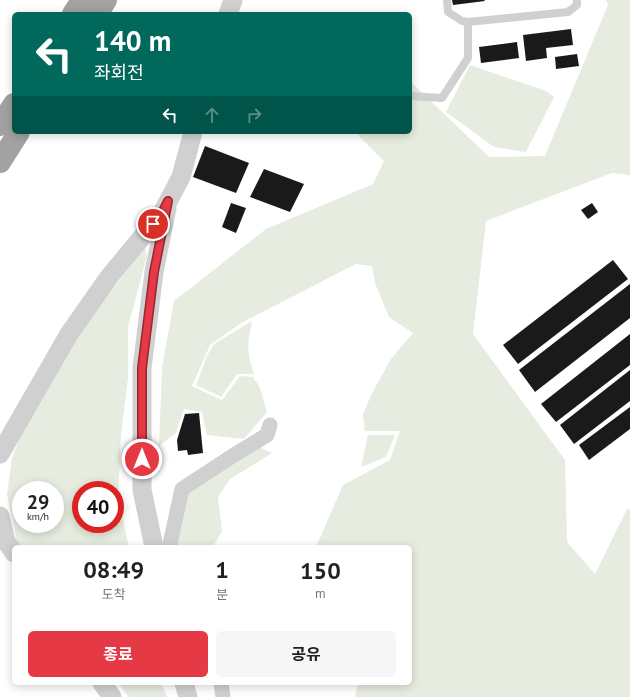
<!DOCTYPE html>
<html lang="ko">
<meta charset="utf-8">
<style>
:root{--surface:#fff;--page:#f6f6f6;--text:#202124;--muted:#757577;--accent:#e63946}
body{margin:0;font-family:"PT Sans","Noto Sans KR",sans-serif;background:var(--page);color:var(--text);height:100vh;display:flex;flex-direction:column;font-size:15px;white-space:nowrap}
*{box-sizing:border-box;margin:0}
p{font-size:13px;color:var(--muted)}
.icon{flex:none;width:22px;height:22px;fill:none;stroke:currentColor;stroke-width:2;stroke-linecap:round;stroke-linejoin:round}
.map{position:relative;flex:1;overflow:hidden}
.sheet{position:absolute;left:12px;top:545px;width:400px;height:140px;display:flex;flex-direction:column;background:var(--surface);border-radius:6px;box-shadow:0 2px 10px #0003}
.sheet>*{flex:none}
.guide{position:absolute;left:12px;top:12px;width:400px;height:122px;border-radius:6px;box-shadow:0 2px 10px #0003;background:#00695c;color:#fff;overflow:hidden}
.speed{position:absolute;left:12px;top:481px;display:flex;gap:8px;font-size:20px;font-weight:700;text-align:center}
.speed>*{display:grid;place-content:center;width:52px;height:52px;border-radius:50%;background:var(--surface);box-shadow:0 2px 10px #0003;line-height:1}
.speed small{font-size:10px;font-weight:400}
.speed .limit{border:6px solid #d22;background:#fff;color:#111}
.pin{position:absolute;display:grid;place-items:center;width:34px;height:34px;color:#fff;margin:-17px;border:2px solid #fff;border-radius:50%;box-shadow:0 1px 4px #0007}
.me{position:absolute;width:44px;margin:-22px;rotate:0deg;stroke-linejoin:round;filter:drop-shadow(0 0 3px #0008)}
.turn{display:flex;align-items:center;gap:14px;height:84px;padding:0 16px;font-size:18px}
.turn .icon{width:52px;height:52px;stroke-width:2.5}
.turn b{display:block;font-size:28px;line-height:34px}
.lanes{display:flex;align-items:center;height:38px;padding:0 16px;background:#0003;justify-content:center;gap:20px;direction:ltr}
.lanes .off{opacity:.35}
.eta{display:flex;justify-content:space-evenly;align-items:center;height:68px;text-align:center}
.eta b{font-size:24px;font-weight:700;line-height:28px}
.action{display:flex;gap:8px;margin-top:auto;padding:8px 16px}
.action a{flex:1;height:46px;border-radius:6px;background:var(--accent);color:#fff;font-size:16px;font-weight:700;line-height:46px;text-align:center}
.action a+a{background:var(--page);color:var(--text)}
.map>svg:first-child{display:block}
.green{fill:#e6ecdf;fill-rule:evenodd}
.building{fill:#1a1a1a}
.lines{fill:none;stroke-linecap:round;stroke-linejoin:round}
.service{stroke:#d0d0d0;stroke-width:8}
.minor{stroke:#d0d0d0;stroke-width:15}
.tertiary{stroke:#d0d0d0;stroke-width:19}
.trunk{stroke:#a2a2a2;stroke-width:22}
.route-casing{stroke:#96252e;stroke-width:10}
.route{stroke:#e63946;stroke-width:7}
</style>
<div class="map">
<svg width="630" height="697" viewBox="0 0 630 697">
<rect width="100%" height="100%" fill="#fff"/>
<g class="green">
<polygon points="606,0 630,0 630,175 612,173 486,221 473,334 565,460 567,542 595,574 627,509 630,509 630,697 355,697 358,683 410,683 410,547 316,547 343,485 390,460 400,431 365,431 363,415 371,395 391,359 413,333 389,317 375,283 372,266 356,264 241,323 210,345 192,386 222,400 240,376 253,377 260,388 267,412 244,439 207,435 202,412 184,409 176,433 159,446 162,367 174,301 266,229 373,184 384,161 360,137 357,132 410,132 410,81 489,157 545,156 608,5"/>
<polygon points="470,65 546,91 554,97 526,152 494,147 446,112"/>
<path d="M145,248l2,8 -19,71v51l-7,57 -3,63 11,49h-108l-4,-5 -10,-47 5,-37 12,-31 64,-107zM21,490h34v34h-34zM81,490h34v34h-34z"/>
<path d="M252,321c-5,23 -5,31 2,53h-17l-16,23 -25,-12 11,-29 7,-12z"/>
<polygon points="368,435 395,435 386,457 361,467"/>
<polygon points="259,447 272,453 230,479 218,497 222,531 213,547 175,547 185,491"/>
<polygon points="118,683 161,683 167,697 129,697"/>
</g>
<g class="building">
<polygon points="452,0 484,0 485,1 453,5"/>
<polygon points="571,29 573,45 546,48 547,58 526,61 523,35"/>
<polygon points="517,42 519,58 481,63 479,47"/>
<polygon points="577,54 579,66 556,69 555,57"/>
<polygon points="205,146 249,163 236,193 193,177"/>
<polygon points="264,169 304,184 290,212 250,197"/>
<polygon points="231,203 246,208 236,233 222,227"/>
<polygon points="592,203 598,212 588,219 581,210"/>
<polygon points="613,260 628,279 518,364 503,345"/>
<polygon points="630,284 630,318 535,392 519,370"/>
<polygon points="630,334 630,365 556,422 541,404"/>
<polygon points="630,370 630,401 574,444 560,425"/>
<polygon points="630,407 630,429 589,460 579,445"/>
<polygon points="199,413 203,453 188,455 187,450 178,451 177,440 185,414"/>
</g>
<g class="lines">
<g class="service">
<polyline points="447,0 448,12 462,21 468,22 568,12 577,5 577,0"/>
<polyline points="410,96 442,98 468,58 468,22"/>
</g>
<g class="minor">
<polyline points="171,547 170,544 182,489 234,455 267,435 270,425"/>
<polyline points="221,683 223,697"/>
</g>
<g class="tertiary">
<polyline points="228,14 233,0"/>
<polyline points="0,454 69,334 109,277 162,213 181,177 193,132"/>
<polyline points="0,516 6,541 14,553"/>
<polyline points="154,547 142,490 142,368 154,272 167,208"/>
<polyline points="102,683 112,697"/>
<polyline points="184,683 188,697"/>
</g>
<g class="trunk">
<polyline points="73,14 82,0"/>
<polyline points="97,14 106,0"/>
<polyline points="0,125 14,104"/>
<polyline points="0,162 19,132"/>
</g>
</g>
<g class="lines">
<g class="route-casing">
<polyline id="route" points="142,459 142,368 154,272 168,201 162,213 153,224"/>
</g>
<use href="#route" class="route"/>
</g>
</svg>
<div class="speed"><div>29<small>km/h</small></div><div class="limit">40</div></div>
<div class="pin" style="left:153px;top:224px;background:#d93025"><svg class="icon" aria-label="arrive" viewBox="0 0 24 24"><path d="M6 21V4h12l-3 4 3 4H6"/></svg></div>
<svg class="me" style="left:142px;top:459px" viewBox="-20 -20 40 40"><circle r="17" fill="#e63946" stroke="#fff" stroke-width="3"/><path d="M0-11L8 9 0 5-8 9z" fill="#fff"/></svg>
<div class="guide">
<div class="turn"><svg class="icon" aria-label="left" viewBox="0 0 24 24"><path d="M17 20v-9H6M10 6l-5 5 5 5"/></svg><div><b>140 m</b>좌회전</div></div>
<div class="lanes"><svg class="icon" aria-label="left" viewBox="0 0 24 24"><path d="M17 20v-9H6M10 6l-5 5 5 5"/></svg><svg class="icon off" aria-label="ahead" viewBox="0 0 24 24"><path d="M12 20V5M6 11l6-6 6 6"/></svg><svg class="icon off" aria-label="right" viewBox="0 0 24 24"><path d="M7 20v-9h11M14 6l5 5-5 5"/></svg></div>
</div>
<section class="sheet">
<div class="eta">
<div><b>08:49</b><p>도착</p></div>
<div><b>1</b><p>분</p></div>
<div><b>150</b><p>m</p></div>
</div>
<div class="action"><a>종료</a><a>공유</a></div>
</section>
</div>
